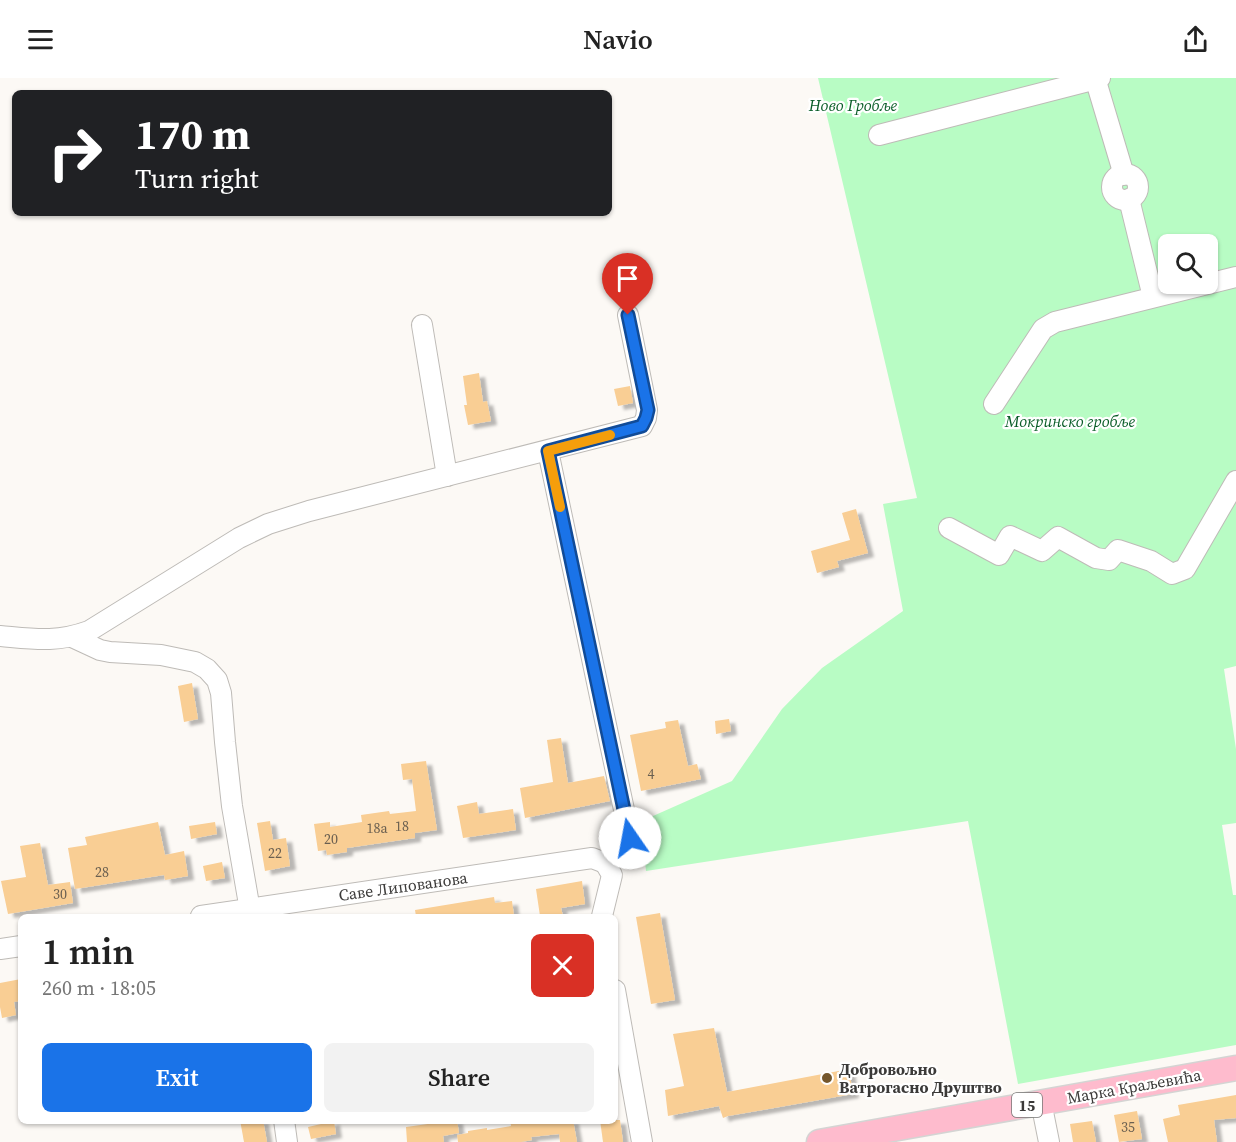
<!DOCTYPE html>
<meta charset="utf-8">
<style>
:root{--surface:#fff;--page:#f2f2f2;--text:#222;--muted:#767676;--accent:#1a73e8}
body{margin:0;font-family:"Source Serif 4",serif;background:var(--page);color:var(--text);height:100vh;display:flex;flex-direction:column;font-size:22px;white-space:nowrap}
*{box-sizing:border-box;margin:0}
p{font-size:20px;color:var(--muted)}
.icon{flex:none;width:33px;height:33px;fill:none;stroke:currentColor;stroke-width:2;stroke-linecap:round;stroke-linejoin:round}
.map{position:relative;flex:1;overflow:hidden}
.details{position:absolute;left:18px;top:836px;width:600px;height:210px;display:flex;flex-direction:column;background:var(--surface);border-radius:9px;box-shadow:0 2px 4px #0004}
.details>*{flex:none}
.hud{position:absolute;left:12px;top:12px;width:600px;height:126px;border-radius:9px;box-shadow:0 2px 4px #0004;background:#202124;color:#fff;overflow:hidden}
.tools{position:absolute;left:1158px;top:156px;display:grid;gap:12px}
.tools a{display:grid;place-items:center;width:60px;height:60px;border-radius:9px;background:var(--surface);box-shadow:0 2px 4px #0004;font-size:30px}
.pin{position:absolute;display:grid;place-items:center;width:51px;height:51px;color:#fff;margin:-62px -26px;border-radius:50% 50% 50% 0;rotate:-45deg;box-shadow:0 0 6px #0007}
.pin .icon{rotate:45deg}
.me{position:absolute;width:66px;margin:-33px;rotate:348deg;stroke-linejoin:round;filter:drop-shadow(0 0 4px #0008)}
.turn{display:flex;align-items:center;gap:21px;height:126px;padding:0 24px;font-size:27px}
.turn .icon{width:78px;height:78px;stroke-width:2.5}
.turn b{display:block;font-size:42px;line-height:51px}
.round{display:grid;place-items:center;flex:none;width:63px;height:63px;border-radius:9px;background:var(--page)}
.summary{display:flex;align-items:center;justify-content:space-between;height:102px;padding:0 24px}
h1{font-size:36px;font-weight:600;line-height:45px}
.action{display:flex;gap:12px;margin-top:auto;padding:12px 24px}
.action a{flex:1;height:69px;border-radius:9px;background:var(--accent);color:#fff;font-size:24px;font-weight:600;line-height:69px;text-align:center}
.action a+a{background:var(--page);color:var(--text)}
header{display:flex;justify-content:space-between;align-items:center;height:78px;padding:0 24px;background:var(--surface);font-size:27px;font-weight:600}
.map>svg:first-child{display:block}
.green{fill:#b8fcc4;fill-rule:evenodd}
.building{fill:#f9ce94;filter:url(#shadow)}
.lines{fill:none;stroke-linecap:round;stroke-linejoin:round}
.minor-casing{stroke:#bebbb7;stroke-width:22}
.major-casing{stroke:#d4d4d3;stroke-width:27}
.minor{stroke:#fff;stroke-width:20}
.major{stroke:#febbcd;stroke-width:24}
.route-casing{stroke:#114b97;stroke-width:15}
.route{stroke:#1a73e8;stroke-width:10}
.slow{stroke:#f59e0b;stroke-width:10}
.poi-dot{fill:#75572c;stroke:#fff;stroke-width:2}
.labels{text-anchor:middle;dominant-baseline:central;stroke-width:4.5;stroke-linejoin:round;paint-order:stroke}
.number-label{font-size:14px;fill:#6a5f50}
.shield{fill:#fff;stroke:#767574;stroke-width:1.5}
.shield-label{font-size:15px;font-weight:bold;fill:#3b3a39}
.park-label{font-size:16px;font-style:italic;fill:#095d27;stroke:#fff}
.street-label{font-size:16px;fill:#3b3a39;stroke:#fff}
.poi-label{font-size:16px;font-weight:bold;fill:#3b3a39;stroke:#fff;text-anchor:start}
</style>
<header><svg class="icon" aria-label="menu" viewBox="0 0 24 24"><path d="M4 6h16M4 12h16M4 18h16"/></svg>Navio<svg class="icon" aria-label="share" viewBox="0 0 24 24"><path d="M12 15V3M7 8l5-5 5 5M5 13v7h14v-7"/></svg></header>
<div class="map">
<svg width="1236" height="1064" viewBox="0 0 1236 1064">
<defs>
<filter id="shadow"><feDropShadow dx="6" dy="4" stdDeviation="1.5" flood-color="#0004"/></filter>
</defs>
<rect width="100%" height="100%" fill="#fcf9f5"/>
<path class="green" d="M818,0h418v588l-12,3 12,80v74l-14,2 11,70h3v150l-218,39 -50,-263 -322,50 -4,-39 11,-16 79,-35 50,-72 40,-41 81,-57 -20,-107 34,-6zM1168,166h40v40h-40z"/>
<g class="building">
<polygon points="479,295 483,324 487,323 491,343 468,347 464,327 467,327 463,298"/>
<polygon points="630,308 633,325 618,328 614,311"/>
<polygon points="856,431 868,475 837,483 839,489 817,495 811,473 850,462 842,435"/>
<polygon points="192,605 198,641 184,644 178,608"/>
<polygon points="729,641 731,653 716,656 715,643"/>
<polygon points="678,642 688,688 697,686 701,701 641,713 630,657 666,650 665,644"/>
<polygon points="561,660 568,705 604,698 610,723 525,740 520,710 553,704 547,662"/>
<polygon points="426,683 437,752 415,755 415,760 347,770 347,774 327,777 326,772 318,773 314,746 330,744 330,749 362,744 361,737 389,733 390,736 416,733 412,701 403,702 401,686"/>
<polygon points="477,724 479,736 513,731 516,752 463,760 457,728"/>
<polygon points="270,743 273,762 286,760 290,788 265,793 257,745"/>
<polygon points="158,744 165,777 184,773 188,798 165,802 164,797 75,811 68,770 87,767 85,759"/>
<polygon points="215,744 217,756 191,761 189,748"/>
<polygon points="40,765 48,807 70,804 73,825 8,836 1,803 26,799 20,768"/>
<polygon points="222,784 225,800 206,803 203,788"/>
<polygon points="582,803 585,826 561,830 563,838 540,838 536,811"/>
<polygon points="494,819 495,825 512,823 514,838 416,838 415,832"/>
<polygon points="660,835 675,922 651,926 636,839"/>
<polygon points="21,901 21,923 14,924 16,937 2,940 0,929 0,905"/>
<polygon points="714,950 727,1014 849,991 853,1016 728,1038 723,1040 719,1028 668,1038 665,1012 684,1008 673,956"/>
<polygon points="1236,1017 1236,1040 1214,1042 1217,1064 1168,1064 1163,1041 1180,1037 1178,1027"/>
<polygon points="1137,1033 1142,1061 1119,1064 1114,1037"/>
<polygon points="240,1042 263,1042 267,1064 244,1064"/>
<polygon points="441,1042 457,1042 459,1055 443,1058 444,1064 407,1064 406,1049 442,1044"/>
<polygon points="510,1042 573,1042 577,1064 560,1064 559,1056 531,1059 532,1062 521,1064 458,1064 457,1057 468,1055 468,1053 487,1050 487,1052 511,1048"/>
<polygon points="600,1042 620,1042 623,1064 603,1064"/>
<polygon points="334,1043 336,1056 311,1061 308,1049"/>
<polygon points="1092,1043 1096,1064 1073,1064 1070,1046"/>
</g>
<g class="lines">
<g class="minor-casing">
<g id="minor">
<polyline points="1095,0 1124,97"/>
<polyline points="879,57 1100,0"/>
<circle cx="1125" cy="109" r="13"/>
<polyline points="1129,121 1153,219"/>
<polyline points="422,247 447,398"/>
<polyline points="994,326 1043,251 1055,244 1236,199"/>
<polyline points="548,373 630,760 605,785"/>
<polyline points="949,450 999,477 1010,458 1042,473 1058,459 1096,480 1109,482 1118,472 1151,483 1172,496 1185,491 1236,403"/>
<path d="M0,558c34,3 56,7 89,-5l150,-93 29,-14 41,-13 333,-85 4,-8 1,-8 -19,-95"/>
<polyline points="72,559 100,572 110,574 161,577 195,584 207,591 217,602 221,615 225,664 232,728 251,838"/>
<polyline points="201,838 592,780 605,785"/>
<polyline points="602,838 612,797 605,785"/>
<polyline points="0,871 21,868"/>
<polyline points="615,912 642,1064"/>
<polyline points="1041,1024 1049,1064"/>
<polyline points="284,1042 287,1064"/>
</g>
</g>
<g class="major-casing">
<polyline id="major" points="819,1064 1236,990"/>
</g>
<use href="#minor" class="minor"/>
<use href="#major" class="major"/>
</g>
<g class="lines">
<g class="route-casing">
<polyline id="route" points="628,237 648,332 646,340 642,348 548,373 630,760"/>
</g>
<use href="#route" class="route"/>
<polyline class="slow" points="560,429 548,373 610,357"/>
</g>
<circle class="poi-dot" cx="827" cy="1000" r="6"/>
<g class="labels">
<g class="number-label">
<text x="651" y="696">4</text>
<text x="402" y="748">18</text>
<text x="377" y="750">18a</text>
<text x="331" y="761">20</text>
<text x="275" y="775">22</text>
<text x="102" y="794">28</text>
<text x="60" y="816">30</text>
<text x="1128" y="1049">35</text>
</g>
<rect class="shield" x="1012" y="1015" width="30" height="24" rx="4.5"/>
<g class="shield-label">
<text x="1027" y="1027">15</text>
</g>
<g class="park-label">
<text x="853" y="27">Ново Гробље</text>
<text x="1070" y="343">Мокринско гробље</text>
</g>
<g class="street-label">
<text transform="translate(403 808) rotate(-8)">Саве Липованова</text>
<text transform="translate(1134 1008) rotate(-10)">Марка Краљевића</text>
</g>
<g class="poi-label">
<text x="839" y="991">Добровољно<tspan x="839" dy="18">Ватрогасно Друштво</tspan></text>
</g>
</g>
</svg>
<div class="tools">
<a><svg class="icon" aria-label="search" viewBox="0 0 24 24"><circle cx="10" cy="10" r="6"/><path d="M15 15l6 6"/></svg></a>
</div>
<div class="pin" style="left:628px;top:237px;background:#d93025"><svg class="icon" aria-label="arrive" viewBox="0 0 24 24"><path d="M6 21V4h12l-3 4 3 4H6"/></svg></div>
<svg class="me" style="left:630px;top:760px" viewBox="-20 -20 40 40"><circle r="19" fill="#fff"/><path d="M0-13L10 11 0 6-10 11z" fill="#1a73e8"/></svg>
<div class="hud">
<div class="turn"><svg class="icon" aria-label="right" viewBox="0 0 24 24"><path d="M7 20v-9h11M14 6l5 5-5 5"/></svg><div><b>170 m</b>Turn right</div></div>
</div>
<section class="details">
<div class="summary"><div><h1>1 min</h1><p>260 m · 18:05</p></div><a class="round" style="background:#d93025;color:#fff"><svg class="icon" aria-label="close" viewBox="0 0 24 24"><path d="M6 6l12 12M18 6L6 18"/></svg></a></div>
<div class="action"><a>Exit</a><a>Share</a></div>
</section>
</div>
